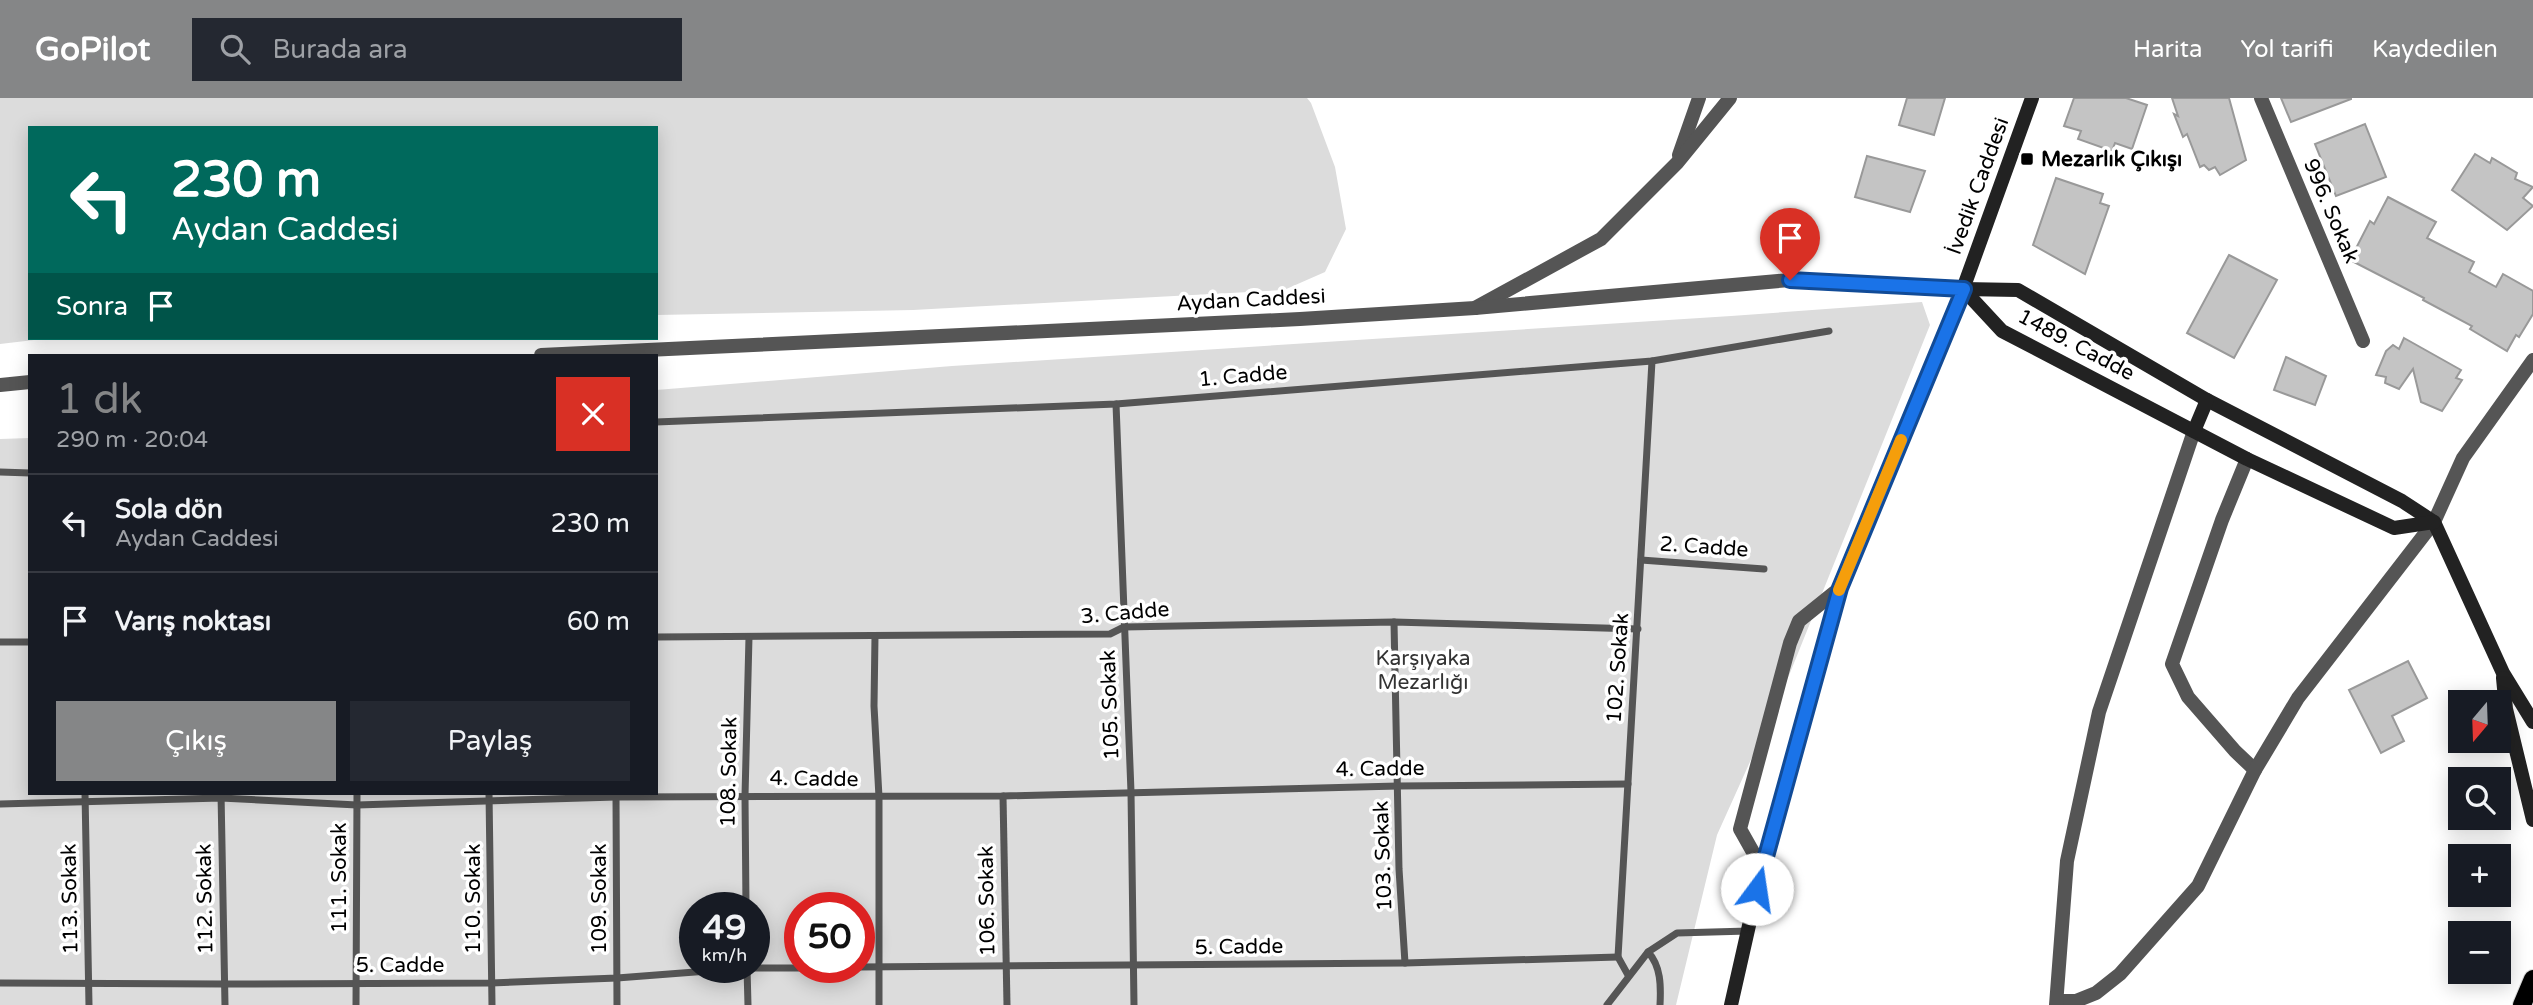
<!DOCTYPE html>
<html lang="tr">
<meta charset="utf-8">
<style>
:root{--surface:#171b24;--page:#242831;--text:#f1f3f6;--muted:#9ea1a6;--line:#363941;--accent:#858687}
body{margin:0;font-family:"Varela Round",sans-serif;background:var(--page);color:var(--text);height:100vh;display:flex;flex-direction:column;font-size:26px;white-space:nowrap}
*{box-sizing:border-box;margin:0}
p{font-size:23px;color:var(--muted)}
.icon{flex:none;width:38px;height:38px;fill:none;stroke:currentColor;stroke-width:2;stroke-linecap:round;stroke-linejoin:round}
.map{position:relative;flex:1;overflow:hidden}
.panel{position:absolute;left:28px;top:256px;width:630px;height:441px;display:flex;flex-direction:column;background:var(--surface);border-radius:0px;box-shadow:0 4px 18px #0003}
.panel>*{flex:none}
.hud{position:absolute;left:28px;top:28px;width:630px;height:214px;border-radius:0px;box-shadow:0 4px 18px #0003;background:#00695c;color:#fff;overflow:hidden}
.needle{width:46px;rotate:199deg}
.fabs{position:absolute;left:2448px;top:592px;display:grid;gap:14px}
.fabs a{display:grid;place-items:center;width:63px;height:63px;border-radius:0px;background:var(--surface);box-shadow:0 4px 18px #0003;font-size:35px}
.speed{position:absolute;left:679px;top:794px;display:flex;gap:14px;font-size:35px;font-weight:700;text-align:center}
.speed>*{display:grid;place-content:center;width:91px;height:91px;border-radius:50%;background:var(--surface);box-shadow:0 4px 18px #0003;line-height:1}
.speed small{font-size:18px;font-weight:400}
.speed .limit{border:10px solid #d22;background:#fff;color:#111}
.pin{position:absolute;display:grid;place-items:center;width:60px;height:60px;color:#fff;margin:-72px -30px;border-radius:50% 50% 50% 0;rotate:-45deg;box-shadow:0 0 7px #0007}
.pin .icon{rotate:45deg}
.me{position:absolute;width:77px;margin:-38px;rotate:14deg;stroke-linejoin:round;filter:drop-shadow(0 0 5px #0008)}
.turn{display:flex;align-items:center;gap:24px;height:147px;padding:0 28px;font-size:32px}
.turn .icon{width:91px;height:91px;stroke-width:2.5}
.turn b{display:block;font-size:49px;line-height:60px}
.then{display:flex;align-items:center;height:66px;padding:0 28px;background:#0003;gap:14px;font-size:26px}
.round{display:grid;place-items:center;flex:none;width:74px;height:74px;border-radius:0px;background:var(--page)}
.summary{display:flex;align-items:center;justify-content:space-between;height:119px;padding:0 28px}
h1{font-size:42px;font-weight:600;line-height:52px;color:var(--accent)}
.primary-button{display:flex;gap:14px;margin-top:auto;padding:14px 28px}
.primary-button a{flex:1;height:80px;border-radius:0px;background:var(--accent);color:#fff;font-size:28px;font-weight:600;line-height:80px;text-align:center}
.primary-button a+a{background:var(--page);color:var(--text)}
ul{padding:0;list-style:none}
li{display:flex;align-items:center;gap:21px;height:98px;padding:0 28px;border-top:2px solid var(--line)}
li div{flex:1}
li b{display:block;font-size:26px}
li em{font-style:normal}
header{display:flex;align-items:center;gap:42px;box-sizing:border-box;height:98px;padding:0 35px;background:var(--accent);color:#fff}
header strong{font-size:33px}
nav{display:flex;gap:38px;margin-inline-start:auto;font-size:24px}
.search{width:490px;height:63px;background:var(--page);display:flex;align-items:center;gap:18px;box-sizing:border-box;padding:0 24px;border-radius:0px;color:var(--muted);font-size:26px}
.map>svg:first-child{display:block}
.green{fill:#dcdcdc;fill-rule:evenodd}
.building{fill:#c4c4c4;stroke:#999;stroke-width:2}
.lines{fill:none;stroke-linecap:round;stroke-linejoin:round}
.primary-casing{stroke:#dbdbdb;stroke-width:20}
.service{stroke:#555;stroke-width:7}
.minor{stroke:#555;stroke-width:14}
.tertiary{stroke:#555;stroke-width:14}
.secondary{stroke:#222;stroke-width:14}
.primary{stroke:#000;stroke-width:18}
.route-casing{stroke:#114b97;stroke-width:18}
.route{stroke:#1a73e8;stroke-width:12}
.slow{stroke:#f59e0b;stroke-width:12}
.poi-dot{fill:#000;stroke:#fff;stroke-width:2.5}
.labels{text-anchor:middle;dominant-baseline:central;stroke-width:7;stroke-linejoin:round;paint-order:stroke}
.poi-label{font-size:21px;font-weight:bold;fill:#000;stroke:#fff;text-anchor:start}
.street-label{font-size:21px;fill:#000;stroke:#fff}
.park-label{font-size:21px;fill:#333;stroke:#fff}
</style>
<header>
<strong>GoPilot</strong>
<div class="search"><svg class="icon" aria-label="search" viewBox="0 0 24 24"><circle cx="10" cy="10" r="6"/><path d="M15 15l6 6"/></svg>Burada ara</div>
<nav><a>Harita</a><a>Yol tarifi</a><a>Kaydedilen</a></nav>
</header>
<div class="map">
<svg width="2533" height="907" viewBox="0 0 2533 907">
<rect width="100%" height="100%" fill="#fff"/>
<g class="green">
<polygon points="0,0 1307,0 1311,5 1335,69 1346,131 1325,174 1284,192 913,212 656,217 656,30 30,30 30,240 51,240 0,246"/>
<path d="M1922,204l8,23 -140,348 -73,162 -41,170h-1676v-566l30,-1v355h626v-403l296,-24 779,-50zM695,810h59v60h-59zM800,810h59v60h-59z"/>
</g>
<g class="building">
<polygon points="1907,0 1945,0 1934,37 1899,27"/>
<polygon points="2074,0 2126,0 2147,7 2132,51 2115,45 2112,53 2078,41 2081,33 2064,28"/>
<polygon points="2172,0 2229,0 2246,62 2220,77 2215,69 2209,72 2204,67 2200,69 2187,36 2183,39 2174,16 2178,18"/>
<polygon points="2281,0 2351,0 2351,1 2291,24"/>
<polygon points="2365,26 2386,79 2336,98 2315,46"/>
<polygon points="2475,56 2490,65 2492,60 2517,75 2515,81 2533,89 2523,100 2533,108 2507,132 2452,92"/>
<polygon points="1867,58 1925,73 1910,114 1855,99"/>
<polygon points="2056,80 2103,96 2100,105 2109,108 2085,176 2033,147"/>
<polygon points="2388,99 2436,124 2427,140 2474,164 2469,174 2496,189 2503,176 2533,193 2533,216 2519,239 2516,237 2507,253 2470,231 2472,228 2423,202 2424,200 2350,162 2370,123 2374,126"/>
<polygon points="2229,157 2277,182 2234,260 2187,235"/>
<polygon points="2404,240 2461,272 2456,280 2462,282 2442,313 2421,304 2413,271 2399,291 2385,285 2386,279 2376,277 2386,253 2393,247 2399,251"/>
<polygon points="2286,259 2326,278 2315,307 2274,292"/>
<polygon points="2408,563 2427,600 2392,618 2404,643 2381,655 2349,592"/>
</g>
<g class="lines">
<g class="primary-casing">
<polyline id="primary" points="2522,907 2533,881"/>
</g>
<g class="service">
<polyline points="1116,306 1131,694 1134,907"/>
<polyline points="656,324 1116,306 1652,263 1829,233"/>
<polyline points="0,374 30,375"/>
<polyline points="1641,462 1764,471"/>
<polyline points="1394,524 1399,771 1405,865"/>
<polyline points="875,538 874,608 879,699 879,907"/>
<polyline points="656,539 1110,536 1124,529 1394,524 1638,531"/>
<polyline points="0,544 30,544"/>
<polyline points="85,695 89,907"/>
<polyline points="221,695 225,907"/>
<polyline points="489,695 492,907"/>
<polyline points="616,698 617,907"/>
<polyline points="1003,698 1007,907"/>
<polyline points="0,706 221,700 357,707 616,699 1003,698 1398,688 1628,686"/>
<polyline points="746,810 745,698 749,539"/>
<path d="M1648,854c13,14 13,34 12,53"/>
<polyline points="859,869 1405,865 1618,859"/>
<polyline points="747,870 748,907"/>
<polyline points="1628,877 1618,859 1652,263"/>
<polyline points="0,885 224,886 491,885 617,880 747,870 800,870"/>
<polyline points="356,907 357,695"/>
<polyline points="1607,907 1648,854 1677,835 1748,833"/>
</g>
<g class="minor">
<polyline points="2261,0 2363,243"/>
<polyline points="1679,57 1699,0"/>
<polyline points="1475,210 1601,141 1677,65 1730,0"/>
<polyline points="2247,361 2222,422 2172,566 2188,599 2235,653 2255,672"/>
</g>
<g class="tertiary">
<polyline points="541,257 1300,221 1475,210 1790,182 1963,191"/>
<polyline points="0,287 30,284"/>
<polyline points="1762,770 1740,731 1790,545 1799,523 1840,490"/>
<polyline points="2057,903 2076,903 2096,895 2120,876 2198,788 2255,672 2298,600 2434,424 2463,360 2533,262"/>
<polyline points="2056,907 2067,763 2099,614 2194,333"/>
</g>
<g class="secondary">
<polyline points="1963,191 2018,192 2207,302 2402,403 2434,424 2503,575 2533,624"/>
<polyline points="1963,191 2002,233 2247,361 2394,430 2434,424"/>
<polyline points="2194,333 2207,302"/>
<polyline points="2503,580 2506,611 2533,722"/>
<polyline points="1731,907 1762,770 1840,490 1963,191 2032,0"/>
</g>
<use href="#primary" class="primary"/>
</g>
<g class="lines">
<g class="route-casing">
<polyline id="route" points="1757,791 1840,490 1964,191 1790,182"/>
</g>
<use href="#route" class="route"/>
<polyline class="slow" points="1839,492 1901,342"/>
</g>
<rect class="poi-dot" x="2020" y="54" width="14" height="14" rx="3.5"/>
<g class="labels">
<g class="poi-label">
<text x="2041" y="61">Mezarlık Çıkışı</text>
</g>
<g class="street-label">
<text transform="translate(1978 88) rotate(-70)">İvedik Caddesi</text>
<text transform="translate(2331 113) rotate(67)">996. Sokak</text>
<text transform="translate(1251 202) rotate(-3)">Aydan Caddesi</text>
<text transform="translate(2076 247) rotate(28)">1489. Cadde</text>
<text transform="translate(1243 278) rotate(-5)">1. Cadde</text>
<text transform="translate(1704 449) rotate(4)">2. Cadde</text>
<text transform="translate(1125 515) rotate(-5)">3. Cadde</text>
<text transform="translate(1618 570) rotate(-86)">102. Sokak</text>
<text transform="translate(1110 607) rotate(-92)">105. Sokak</text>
<text transform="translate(1380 671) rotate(-1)">4. Cadde</text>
<text transform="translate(729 674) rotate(-89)">108. Sokak</text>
<text transform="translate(814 681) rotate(1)">4. Cadde</text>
<text transform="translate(1383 758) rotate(-92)">103. Sokak</text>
<text transform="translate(339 780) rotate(-90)">111. Sokak</text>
<text transform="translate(70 801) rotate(-91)">113. Sokak</text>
<text transform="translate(205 801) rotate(-91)">112. Sokak</text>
<text transform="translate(473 801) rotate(-90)">110. Sokak</text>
<text transform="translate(599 801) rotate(-90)">109. Sokak</text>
<text transform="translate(987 803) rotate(-91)">106. Sokak</text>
<text transform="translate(1239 849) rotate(-1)">5. Cadde</text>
<text x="400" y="867">5. Cadde</text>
</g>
<g class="park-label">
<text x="1423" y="560">Karşıyaka<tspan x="1423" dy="24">Mezarlığı</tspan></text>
</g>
</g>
</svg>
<div class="fabs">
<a><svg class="needle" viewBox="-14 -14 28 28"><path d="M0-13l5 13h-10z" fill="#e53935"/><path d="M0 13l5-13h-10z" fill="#9ea1a6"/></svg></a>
<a><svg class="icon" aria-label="search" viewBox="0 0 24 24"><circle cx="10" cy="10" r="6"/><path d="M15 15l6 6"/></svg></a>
<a>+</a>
<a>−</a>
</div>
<div class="speed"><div>49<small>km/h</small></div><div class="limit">50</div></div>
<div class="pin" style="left:1790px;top:182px;background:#d93025"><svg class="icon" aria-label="arrive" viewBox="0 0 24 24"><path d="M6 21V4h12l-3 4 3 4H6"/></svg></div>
<svg class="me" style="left:1757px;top:791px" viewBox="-20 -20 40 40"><circle r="19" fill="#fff"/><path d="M0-13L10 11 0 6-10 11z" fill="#1a73e8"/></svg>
<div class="hud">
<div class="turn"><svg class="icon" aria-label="left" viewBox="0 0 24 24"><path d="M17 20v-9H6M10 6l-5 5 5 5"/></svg><div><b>230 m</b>Aydan Caddesi</div></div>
<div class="then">Sonra<svg class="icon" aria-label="arrive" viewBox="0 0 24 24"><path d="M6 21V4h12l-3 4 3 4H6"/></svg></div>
</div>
<section class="panel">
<div class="summary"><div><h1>1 dk</h1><p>290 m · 20:04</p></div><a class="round" style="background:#d93025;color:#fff"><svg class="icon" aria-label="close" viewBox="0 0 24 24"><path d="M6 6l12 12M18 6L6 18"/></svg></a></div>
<ul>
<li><svg class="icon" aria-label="left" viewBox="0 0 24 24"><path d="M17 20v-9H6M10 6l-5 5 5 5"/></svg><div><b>Sola dön</b><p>Aydan Caddesi</p></div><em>230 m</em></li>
<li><svg class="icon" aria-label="arrive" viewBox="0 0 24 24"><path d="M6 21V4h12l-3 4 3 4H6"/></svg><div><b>Varış noktası</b></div><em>60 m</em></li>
</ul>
<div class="primary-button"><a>Çıkış</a><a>Paylaş</a></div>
</section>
</div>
